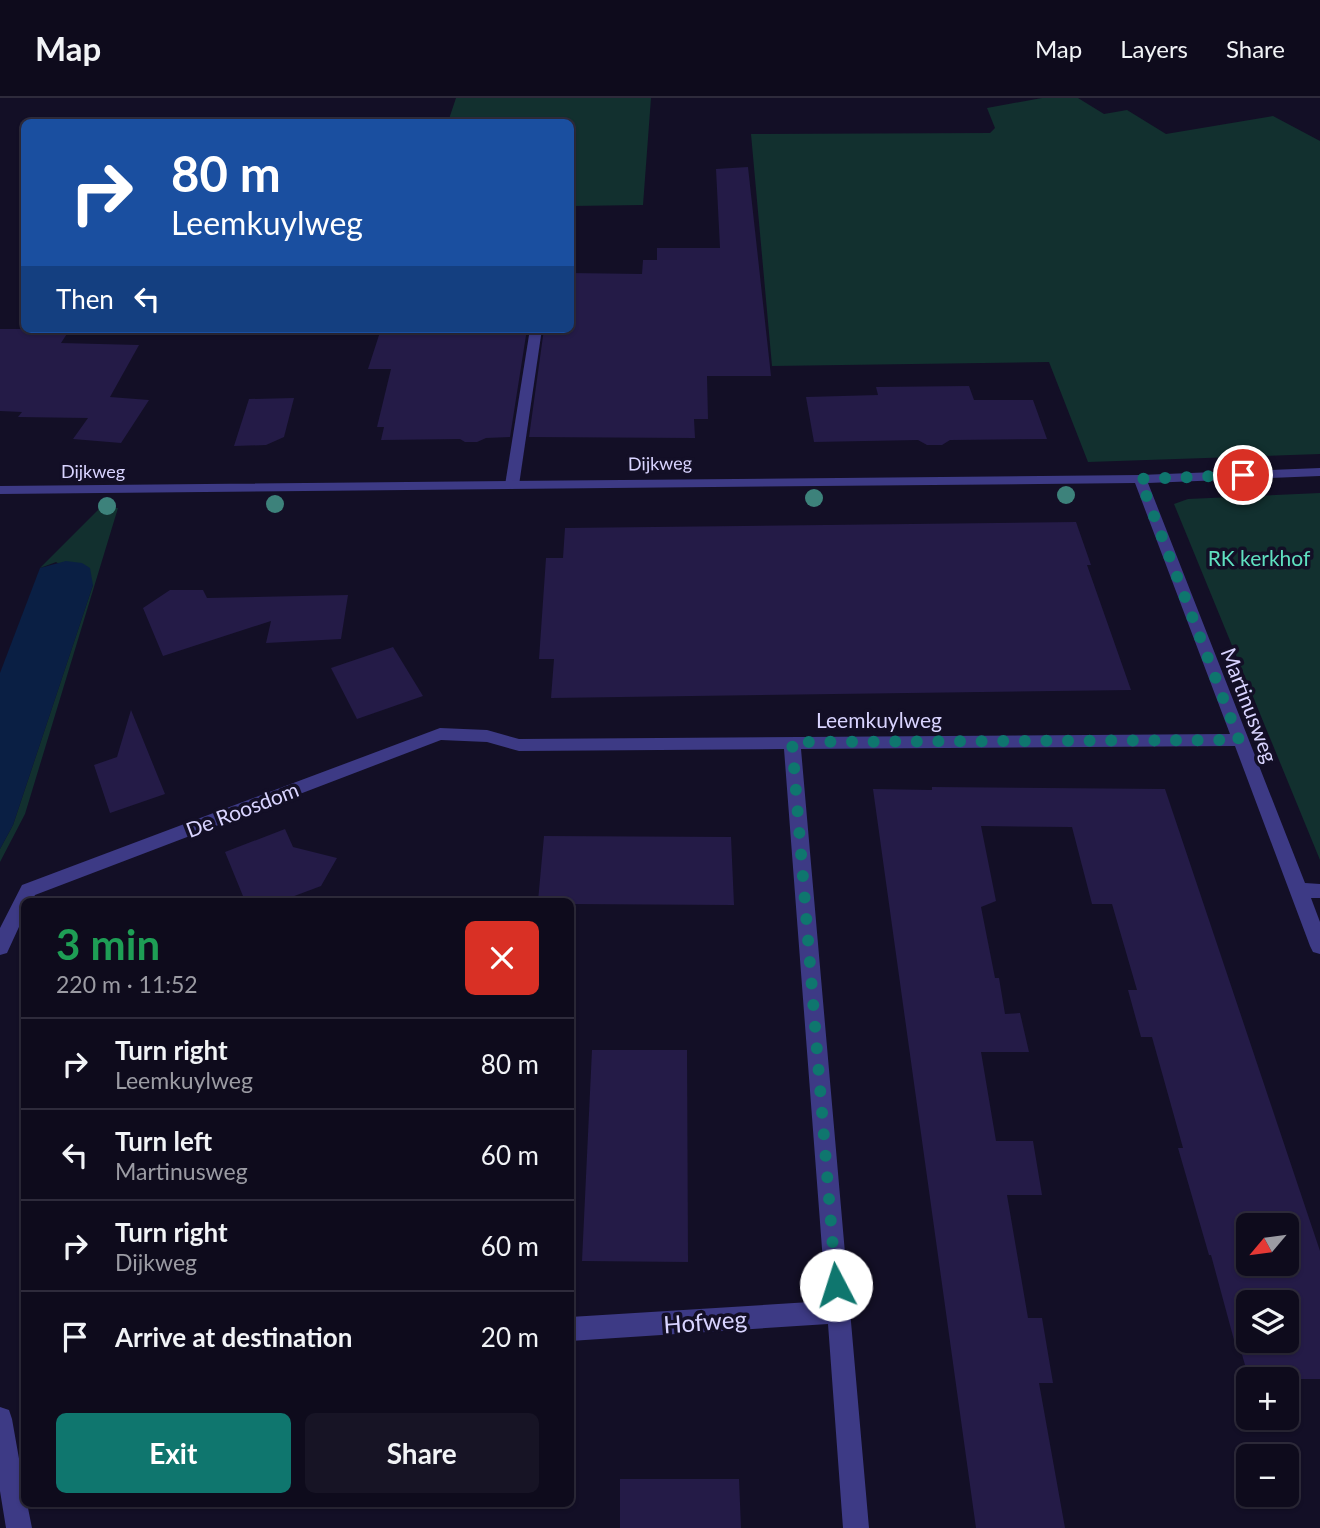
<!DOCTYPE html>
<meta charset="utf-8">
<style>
:root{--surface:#0e0b1c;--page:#171425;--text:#f1f3f6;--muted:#9b9ba3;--line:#2e2b3b;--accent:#0f766e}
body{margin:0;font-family:Lato,sans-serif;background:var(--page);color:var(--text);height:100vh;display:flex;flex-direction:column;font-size:26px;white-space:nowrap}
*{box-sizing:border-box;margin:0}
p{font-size:23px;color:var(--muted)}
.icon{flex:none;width:38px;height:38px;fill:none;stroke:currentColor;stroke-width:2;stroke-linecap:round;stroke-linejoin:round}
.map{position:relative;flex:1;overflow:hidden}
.side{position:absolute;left:21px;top:800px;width:553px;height:609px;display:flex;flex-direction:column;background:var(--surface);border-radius:10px;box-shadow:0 2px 5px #0004,0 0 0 2px var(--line)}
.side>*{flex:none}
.top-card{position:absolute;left:21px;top:21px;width:553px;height:214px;border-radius:10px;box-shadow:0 2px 5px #0004,0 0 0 2px var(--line);background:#1a4fa0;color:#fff;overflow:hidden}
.needle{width:46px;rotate:241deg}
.tools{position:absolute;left:1236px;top:1115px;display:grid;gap:14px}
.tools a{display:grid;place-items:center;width:63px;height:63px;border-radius:10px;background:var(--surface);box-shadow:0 2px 5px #0004,0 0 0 2px var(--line);font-size:35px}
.pin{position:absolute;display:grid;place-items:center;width:60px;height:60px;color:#fff;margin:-30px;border:4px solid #fff;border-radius:50%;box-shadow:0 2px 7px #0007}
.me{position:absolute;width:77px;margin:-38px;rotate:355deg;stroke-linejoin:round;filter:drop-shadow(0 0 5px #0008)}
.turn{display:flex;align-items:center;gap:24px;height:147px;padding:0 35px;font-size:32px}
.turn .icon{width:91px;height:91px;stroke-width:2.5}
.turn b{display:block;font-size:49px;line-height:60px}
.then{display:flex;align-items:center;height:66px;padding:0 35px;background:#0003;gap:14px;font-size:26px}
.round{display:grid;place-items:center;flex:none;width:74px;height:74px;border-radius:10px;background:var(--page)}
.overview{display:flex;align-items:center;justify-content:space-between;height:119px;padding:0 35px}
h1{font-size:42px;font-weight:700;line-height:52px;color:#1e9e55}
.primary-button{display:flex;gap:14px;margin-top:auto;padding:14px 35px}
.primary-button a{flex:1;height:80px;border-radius:10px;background:var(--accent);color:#fff;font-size:28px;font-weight:700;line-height:80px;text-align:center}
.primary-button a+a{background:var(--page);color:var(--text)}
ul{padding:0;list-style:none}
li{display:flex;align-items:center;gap:21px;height:91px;padding:0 35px;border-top:2px solid var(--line)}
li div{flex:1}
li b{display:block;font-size:26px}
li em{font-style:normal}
header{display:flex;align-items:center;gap:42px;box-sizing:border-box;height:98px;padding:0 35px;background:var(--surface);border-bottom:2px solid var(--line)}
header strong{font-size:33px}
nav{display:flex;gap:38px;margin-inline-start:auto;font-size:24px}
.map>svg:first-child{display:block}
.green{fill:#12302f}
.water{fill:#0a1f44}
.building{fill:#241b47;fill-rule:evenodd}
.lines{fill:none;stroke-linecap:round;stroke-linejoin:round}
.lane{fill:#3d3a85;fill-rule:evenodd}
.street{fill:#3d3a85;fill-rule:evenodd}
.tree{fill:#3d827b}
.route{stroke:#0f766e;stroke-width:12;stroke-dasharray:0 21.6}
.labels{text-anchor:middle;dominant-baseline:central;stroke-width:7;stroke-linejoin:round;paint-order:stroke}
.far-street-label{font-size:18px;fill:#d9d4ff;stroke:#130f26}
.park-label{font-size:21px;fill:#5fe0c0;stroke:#130f26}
.street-label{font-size:21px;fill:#d9d4ff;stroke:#130f26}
.near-street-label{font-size:24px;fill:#d9d4ff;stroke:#130f26}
</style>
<header>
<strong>Map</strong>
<nav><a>Map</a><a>Layers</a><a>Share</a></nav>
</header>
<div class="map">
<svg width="1320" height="1430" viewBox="0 0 1320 1430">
<rect width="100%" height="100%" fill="#130f26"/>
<g class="green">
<polygon points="456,0 651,0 643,107 571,108 570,24 448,24"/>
<polygon points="1042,0 1078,0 1104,16 1127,12 1166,36 1273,18 1320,43 1320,356 1088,364 1049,264 772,268 751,36 990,35 995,30 987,10"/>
<polygon points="1320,395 1320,762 1174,406 1188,401"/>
<polygon points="100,410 118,410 25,716 0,764 0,751 13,727 93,487 56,464 40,470"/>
</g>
<polygon class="water" points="66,463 82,465 90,470 93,487 13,727 0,751 0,575 40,470"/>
<g class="building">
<polygon points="748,69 771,278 707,278 708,321 694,321 695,340 529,339 544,231 570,231 570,175 642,176 643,162 657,162 657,150 720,150 716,71"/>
<polygon points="0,231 70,231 61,245 139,247 110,299 149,302 121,345 73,341 88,320 18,319 22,314 0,313"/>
<polygon points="381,231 527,231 510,339 486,340 477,344 465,344 460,341 381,342 384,329 377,329 391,271 368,271"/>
<polygon points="969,288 974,302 1033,302 1047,341 950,342 942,347 927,347 918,342 814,344 806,299 878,297 876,289"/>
<polygon points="294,300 284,339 266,347 234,348 249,301"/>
<polygon points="1076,424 1091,467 1087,467 1131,592 551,600 554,561 539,561 546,460 563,460 565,430"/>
<polygon points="170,492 203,492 207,500 348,497 341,541 266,545 271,523 163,558 143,510"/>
<polygon points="393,549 423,598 357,621 331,570"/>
<polygon points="131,612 165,696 110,715 94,667 117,659"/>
<path d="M932,689l233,2 155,462v128h-71l-8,-28h-4l-26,-96h-2l-31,-107h5l-31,-111h-11l-13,-47h9l-25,-86h-20l-20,-77 -91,-1 15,75 -15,6 14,71h4l6,36 15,-1 9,39h-48l15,89h37l9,54h-35l21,123h14l11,65h-14l26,145h-89l-103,-739 59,1zM1248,1127h38v39h-38zM1248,1204h38v38h-38z"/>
<polygon points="285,731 293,749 337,760 321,788 281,803 245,803 225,754"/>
<polygon points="544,738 731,739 734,807 570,806 570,803 538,803"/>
<polygon points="592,952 687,952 688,1164 582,1163"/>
<polygon points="620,1381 739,1381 741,1430 620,1430"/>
</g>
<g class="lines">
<polygon class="lane" points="530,231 542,231 519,387 512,391 505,387"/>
<g class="street">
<polygon points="1320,370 1320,378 1148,385 1305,785 1320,786 1320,800 1311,800 1320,824 1320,856 1313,854 1310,848 1235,648 801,651 869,1430 843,1430 828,1226 570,1243 570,1219 826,1203 784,651 519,653 487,644 441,642 35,797 32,803 24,803 24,818 7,855 0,857 0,830 22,787 440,630 487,632 519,641 1230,636 1135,385 0,396 0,388 1140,377"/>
<polygon points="0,1309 9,1312 12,1321 24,1389 24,1405 27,1405 32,1430 6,1430 0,1393"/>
</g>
</g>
<g class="tree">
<circle cx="1066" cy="397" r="9"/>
<circle cx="814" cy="400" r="9"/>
<circle cx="275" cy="406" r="9"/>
<circle cx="107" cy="408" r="9"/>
</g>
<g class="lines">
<polyline class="route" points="836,1187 792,644 1239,642 1140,381 1243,377"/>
</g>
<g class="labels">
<g class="far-street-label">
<text transform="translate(660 365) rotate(-1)">Dijkweg</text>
<text x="93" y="373">Dijkweg</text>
</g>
<g class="park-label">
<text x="1259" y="459">RK kerkhof</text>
</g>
<g class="street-label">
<text transform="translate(1250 607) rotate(69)">Martinusweg</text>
<text x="879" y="621">Leemkuylweg</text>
<text transform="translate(242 711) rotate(-21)">De Roosdom</text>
</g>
<g class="near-street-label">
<text transform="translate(705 1223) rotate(-4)">Hofweg</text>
</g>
</g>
</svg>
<div class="tools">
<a><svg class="needle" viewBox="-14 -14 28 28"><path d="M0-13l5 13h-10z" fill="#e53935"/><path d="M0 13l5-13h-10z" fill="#9b9ba3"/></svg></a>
<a><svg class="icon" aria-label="layers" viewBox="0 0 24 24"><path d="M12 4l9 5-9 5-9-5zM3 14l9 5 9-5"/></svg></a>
<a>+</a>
<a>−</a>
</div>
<div class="pin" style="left:1243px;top:377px;background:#d93025"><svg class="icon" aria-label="arrive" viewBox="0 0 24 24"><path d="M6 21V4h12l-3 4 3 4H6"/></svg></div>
<svg class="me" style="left:836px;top:1187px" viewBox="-20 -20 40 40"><circle r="19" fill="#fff"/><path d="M0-13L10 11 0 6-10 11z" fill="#0f766e"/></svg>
<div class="top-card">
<div class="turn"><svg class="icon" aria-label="right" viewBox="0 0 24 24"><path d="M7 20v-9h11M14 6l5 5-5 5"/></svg><div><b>80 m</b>Leemkuylweg</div></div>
<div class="then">Then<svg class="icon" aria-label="left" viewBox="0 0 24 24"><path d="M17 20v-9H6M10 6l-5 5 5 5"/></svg></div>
</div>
<section class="side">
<div class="overview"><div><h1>3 min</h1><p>220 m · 11:52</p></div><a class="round" style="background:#d93025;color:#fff"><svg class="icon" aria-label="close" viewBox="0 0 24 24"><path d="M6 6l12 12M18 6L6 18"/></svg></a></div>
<ul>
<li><svg class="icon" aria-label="right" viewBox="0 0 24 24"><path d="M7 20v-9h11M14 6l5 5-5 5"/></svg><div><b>Turn right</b><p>Leemkuylweg</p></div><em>80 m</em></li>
<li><svg class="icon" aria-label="left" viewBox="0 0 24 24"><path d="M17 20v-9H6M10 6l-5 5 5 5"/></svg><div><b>Turn left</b><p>Martinusweg</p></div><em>60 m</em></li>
<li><svg class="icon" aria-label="right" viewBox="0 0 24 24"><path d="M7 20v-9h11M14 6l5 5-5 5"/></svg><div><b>Turn right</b><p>Dijkweg</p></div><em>60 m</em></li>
<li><svg class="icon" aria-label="arrive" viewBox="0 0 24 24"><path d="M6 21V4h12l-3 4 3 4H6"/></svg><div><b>Arrive at destination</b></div><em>20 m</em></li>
</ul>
<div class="primary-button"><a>Exit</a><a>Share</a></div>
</section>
</div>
